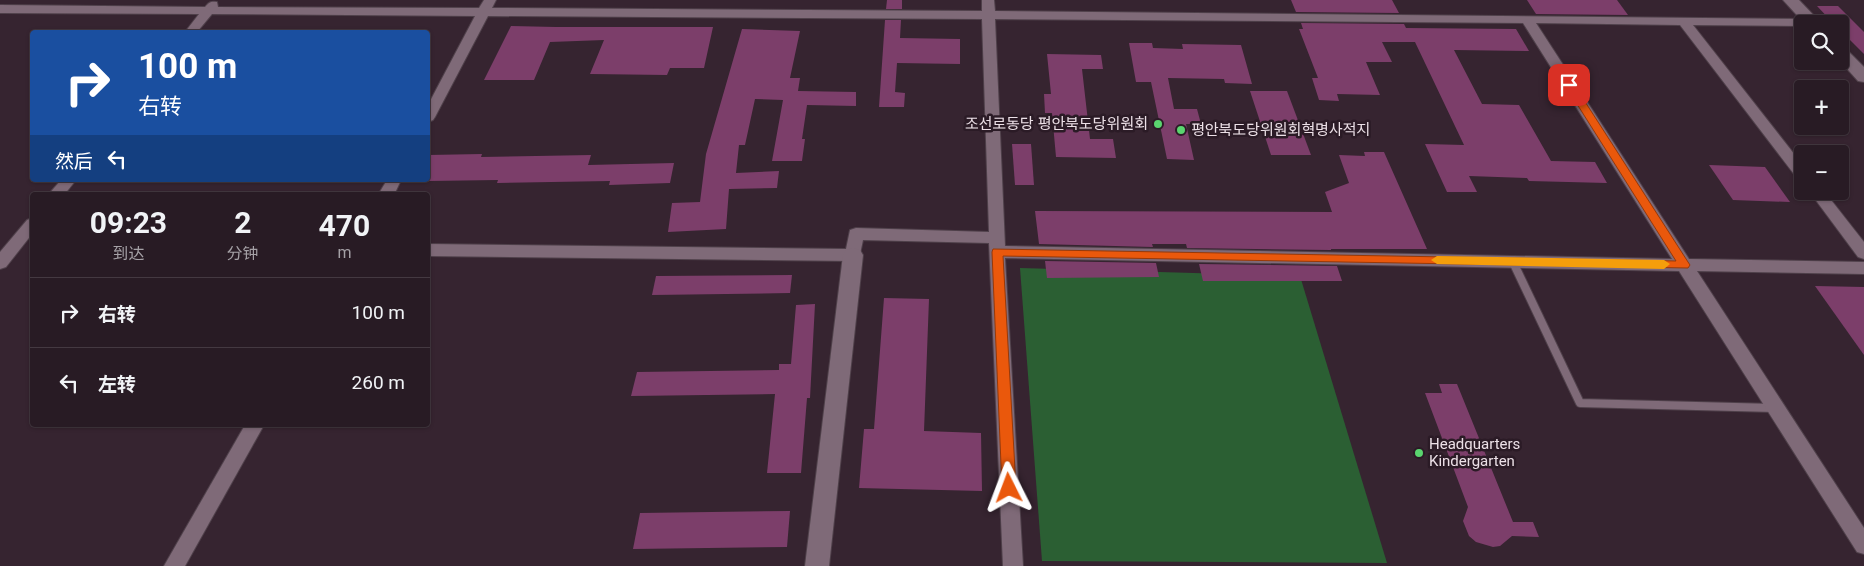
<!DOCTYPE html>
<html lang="zh">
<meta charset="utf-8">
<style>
:root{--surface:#281b24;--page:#342831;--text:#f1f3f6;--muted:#a5a1a6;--line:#443941}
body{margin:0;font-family:Roboto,"Noto Sans SC","Noto Sans KR",sans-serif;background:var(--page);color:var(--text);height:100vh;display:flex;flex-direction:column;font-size:19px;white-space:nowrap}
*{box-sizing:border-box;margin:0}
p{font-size:16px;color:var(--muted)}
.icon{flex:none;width:28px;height:28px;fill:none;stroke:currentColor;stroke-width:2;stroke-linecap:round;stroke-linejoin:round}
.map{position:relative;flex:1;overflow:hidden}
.side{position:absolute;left:30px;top:192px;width:400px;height:235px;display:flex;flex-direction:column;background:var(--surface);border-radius:5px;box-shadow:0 1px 4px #0004,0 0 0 1px var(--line)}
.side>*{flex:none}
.hud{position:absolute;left:30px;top:30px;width:400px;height:152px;border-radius:5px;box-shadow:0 1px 4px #0004,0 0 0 1px var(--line);background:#1a4fa0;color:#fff;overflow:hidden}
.tools{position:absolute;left:1794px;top:15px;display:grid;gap:10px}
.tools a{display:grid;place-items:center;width:55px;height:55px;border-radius:5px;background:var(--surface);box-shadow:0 1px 4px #0004,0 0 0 1px var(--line);font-size:25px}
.pin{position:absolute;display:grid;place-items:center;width:42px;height:42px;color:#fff;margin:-21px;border-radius:10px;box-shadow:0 2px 8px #0006}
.me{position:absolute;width:55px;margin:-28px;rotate:357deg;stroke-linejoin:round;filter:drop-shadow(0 0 4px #0008)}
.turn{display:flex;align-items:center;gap:18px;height:105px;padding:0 25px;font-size:22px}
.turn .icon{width:65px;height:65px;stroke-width:2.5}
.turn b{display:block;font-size:35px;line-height:42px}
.then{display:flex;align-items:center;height:48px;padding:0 25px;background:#0003;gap:10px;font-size:19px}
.eta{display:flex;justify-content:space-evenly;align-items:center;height:85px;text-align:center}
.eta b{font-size:30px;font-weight:700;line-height:35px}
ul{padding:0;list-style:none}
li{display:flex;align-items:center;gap:15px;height:70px;padding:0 25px;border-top:1px solid var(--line)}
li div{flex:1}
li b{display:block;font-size:19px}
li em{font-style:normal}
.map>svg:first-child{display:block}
.green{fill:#2b5f33}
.building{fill:#7c3e6a}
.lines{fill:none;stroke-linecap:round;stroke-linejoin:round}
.service-casing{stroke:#4f404a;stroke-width:10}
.minor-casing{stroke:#4f404a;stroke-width:2}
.tertiary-casing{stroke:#4f404a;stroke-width:2}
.service{stroke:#7f6a78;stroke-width:8}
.minor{fill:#7f6a78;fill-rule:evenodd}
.tertiary{fill:#7f6a78;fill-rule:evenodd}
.route{fill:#ea580c;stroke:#983908}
.slow{fill:#f59e0b}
.poi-dot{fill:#5ad56f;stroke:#2b1b26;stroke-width:2}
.labels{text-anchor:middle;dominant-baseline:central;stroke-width:5;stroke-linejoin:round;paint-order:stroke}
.poi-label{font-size:15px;fill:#ece0e7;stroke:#2b1b26;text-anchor:start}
</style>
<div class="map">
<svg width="1864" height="566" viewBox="0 0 1864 566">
<rect width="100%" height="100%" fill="#362430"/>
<polygon class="green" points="1020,268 1300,276 1387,563 1042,561"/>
<g class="building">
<polygon points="887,0 902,0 902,9 886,9"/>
<polygon points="1291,0 1392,0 1399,13 1296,12"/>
<polygon points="1527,0 1617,0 1628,15 1536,14"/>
<polygon points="1817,6 1838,6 1864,32 1864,54 1840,30 1840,24 1834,24"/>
<polygon points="885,20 901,20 900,38 960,39 960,64 897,63 895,92 905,93 904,107 879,107"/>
<polygon points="1301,23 1404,24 1406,28 1516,29 1529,51 1454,50 1482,104 1519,105 1551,161 1595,162 1607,183 1529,181 1527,178 1469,176 1477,192 1447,192 1425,144 1464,145 1415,42 1382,42 1392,62 1366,62 1380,95 1337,94 1339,101 1319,100 1312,78 1318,78 1299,29 1303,29"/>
<polygon points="511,26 556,27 713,27 704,68 670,68 667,75 590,74 604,40 550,42 534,80 484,80"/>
<polygon points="742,29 800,31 790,78 800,78 798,91 856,92 856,106 807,105 802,139 805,139 802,161 772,161 783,100 755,99 745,145 739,145 736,173 779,171 777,188 729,189 726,229 668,232 672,203 700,202 706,154"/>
<polygon points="1129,43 1152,43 1153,48 1183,49 1182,44 1241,45 1252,84 1225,83 1224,79 1168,78 1174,109 1197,109 1201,124 1186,124 1194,160 1167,159 1151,82 1136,82"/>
<polygon points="1047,54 1101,55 1103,69 1082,69 1090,139 1113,139 1116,158 1056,157 1052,113 1045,113 1044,94 1051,94"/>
<polygon points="1250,91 1287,91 1311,155 1271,155"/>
<polygon points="1012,144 1031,144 1034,185 1015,185"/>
<polygon points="1364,152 1384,152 1427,249 1331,249 1331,250 1187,248 1186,244 1152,244 1153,247 1039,244 1035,211 1332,212 1325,192 1349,183 1339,155 1365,156"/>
<polygon points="482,154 481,157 591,155 588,165 674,163 670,183 609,185 610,181 497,183 498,180 428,181 428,155"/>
<polygon points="1709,165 1765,167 1790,202 1733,200"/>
<polygon points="1045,261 1156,263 1159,277 1047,278"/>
<polygon points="1199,264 1337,266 1342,281 1203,281"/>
<polygon points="792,275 790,293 652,295 656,276"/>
<polygon points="1815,286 1864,287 1864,355"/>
<polygon points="884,298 929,299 924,431 981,433 982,491 859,488 864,429 874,429"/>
<polygon points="815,304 810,398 807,398 801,473 767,473 775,394 631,396 637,372 779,370 779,364 791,364 796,305"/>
<polygon points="1439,384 1457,384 1513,522 1533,522 1539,537 1512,536 1500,546 1493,547 1476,542 1469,536 1463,521 1468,507 1425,393 1442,393"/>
<polygon points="790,511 787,547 633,549 640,513"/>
</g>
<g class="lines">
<g class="service-casing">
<polyline id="service" points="1513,262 1580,403 1774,408"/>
</g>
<g class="minor-casing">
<g id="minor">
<path d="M484,0h12l-4,8 490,3v-11h12l1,11 821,8 1,5h-15v2l-109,-1 109,139v15l-5,-1 -117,-153 -144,-2 153,236 175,3v12l-167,-3 167,257v26l-7,-2 -178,-281 -674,-13 18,308h-20l-14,-323 -126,-3 -4,19 -6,2 -425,-5v-12l418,5 4,-19 6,-2 133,4 -7,-213 -494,-3 -53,101 -2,3 -5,2v-17l47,-89 -263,-2 -15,18h-12l14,-18 -199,-1v-8l205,2c4,-5 6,-6 12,-5l1,5 261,1zM995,19l528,4 149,236 -667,-13z"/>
<polygon points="61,180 76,180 64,195 48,195"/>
<polygon points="387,180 401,180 394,195 378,195"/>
<polygon points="1809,191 1824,191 1864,242 1864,259 1858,257"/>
<polygon points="32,218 32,234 6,267 0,269 0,252 27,220"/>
<polygon points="245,425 264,425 185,566 164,566"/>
</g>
</g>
<g class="tertiary-casing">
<g id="tertiary">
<polygon points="1783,0 1799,0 1822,24 1805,24"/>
<polygon points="1840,47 1846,49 1864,67 1864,82 1858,81 1840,61"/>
<polygon points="853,248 860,250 863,255 829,566 805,566 843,255 846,250"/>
</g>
</g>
<use href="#service" class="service"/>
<use href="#minor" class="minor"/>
<use href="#tertiary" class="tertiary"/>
</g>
<polygon class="route" points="1569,82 1573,83 1688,262 1690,265 1688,268 1003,256 1016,488 1014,492 1009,493 1004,492 1002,488 992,252 993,249 1676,261 1565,85"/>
<polygon class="slow" points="1437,256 1664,260 1670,264 1664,269 1437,264 1431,260"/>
<g class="poi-dot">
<circle cx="1158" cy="124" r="5"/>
<circle cx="1181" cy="130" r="5"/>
<circle cx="1419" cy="453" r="5"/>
</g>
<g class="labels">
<g class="poi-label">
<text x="1148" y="124" text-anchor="end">조선로동당 평안북도당위원회</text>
<text x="1191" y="130">평안북도당위원회혁명사적지</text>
<text x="1429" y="444">Headquarters<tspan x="1429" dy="17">Kindergarten</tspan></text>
</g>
</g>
</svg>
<div class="tools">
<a><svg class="icon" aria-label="search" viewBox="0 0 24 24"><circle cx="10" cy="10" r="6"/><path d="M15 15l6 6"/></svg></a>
<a>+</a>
<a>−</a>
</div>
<div class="pin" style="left:1569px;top:85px;background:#d93025"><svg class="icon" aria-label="arrive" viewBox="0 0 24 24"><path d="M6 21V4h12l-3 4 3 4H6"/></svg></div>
<svg class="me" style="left:1009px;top:488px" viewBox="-20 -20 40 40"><path d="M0-17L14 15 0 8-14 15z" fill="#ea580c" stroke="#fff" stroke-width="4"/></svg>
<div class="hud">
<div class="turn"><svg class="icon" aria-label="right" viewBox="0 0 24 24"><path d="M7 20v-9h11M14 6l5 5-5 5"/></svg><div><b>100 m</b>右转</div></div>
<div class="then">然后<svg class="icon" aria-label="left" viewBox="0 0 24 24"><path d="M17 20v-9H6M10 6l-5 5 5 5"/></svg></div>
</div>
<section class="side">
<div class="eta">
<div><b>09:23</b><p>到达</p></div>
<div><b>2</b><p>分钟</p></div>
<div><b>470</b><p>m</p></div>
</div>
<ul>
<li><svg class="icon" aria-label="right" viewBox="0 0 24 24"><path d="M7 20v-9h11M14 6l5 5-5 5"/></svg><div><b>右转</b></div><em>100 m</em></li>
<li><svg class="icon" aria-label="left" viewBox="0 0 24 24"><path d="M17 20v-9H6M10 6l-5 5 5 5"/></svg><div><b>左转</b></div><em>260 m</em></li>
</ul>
</section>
</div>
